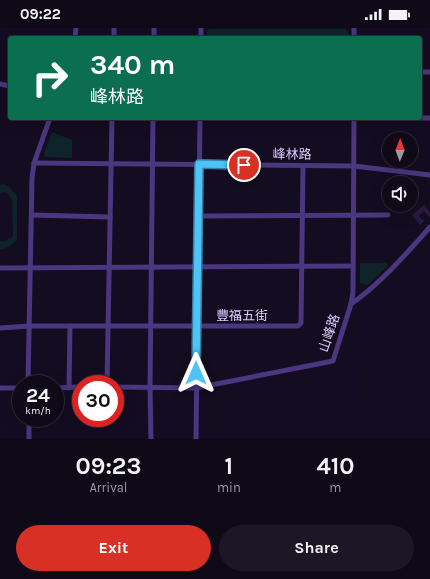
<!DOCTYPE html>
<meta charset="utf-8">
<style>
:root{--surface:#0f0918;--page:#1d1725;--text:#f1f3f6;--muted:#9b9aa2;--line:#2f2a37;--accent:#d93025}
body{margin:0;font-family:Karla,"Noto Sans TC",sans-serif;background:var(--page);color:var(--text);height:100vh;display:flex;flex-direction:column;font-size:15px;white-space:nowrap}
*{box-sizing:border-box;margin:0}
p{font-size:13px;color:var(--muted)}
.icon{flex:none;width:22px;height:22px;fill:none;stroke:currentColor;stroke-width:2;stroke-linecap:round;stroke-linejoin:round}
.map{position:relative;height:411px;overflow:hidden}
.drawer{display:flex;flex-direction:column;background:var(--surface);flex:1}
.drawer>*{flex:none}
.hud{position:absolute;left:8px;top:8px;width:414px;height:84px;border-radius:4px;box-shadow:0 4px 16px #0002,0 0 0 1px var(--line);background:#0b6e4f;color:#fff;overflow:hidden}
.needle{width:26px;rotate:1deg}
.controls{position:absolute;left:382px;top:104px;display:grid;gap:8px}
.controls a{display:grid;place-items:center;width:36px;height:36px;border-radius:50%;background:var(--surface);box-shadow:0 4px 16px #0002,0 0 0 1px var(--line);font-size:20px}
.speed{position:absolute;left:12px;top:347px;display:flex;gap:8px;font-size:20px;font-weight:700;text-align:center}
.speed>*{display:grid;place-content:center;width:52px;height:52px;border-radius:50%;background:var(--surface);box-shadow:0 4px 16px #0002,0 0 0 1px var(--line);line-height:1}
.speed small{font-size:10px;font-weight:400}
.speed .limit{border:6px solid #d22;background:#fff;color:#111}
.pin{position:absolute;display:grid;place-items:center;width:34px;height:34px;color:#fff;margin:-17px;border:2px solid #fff;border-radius:50%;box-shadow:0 1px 4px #0007}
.me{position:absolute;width:44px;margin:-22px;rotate:0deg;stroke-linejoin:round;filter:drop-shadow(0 0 3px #0008)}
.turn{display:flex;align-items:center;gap:14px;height:84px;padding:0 16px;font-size:18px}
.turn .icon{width:52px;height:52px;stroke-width:2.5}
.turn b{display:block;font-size:28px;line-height:34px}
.eta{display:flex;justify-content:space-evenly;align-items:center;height:68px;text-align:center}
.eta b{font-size:24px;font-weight:700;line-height:28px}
.primary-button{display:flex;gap:8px;margin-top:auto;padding:8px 16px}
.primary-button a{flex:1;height:46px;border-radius:24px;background:var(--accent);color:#fff;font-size:16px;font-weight:700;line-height:46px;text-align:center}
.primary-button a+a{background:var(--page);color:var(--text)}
.status{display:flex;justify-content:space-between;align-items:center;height:28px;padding:0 20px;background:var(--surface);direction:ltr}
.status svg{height:11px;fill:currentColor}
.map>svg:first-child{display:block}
.green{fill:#0f242a}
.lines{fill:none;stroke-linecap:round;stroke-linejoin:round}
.stream{stroke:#080f3d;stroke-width:1}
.building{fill:#2a1841}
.minor{stroke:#4a377f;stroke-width:5}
.route-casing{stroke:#337fa1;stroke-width:10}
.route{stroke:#4fc3f7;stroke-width:7}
.labels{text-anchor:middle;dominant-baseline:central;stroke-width:4;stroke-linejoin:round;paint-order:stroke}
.street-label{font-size:13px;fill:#ddcbff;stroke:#140c20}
</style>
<div class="status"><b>09:22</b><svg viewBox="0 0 49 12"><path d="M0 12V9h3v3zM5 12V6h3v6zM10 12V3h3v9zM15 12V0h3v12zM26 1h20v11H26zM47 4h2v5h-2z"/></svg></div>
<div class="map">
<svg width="430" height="411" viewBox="0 0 430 411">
<rect width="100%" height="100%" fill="#140c20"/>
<g class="green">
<polygon points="209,1 346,1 348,4 348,10 207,10 207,4"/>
<polygon points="52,104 72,112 72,129 71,130 45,129 44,125"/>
<path d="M3,156l6,3 8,9v43c-5,6 -10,10 -17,10v-8c5,1 9,-1 13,-5l-1,-36 -4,-6 -3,-2 -5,1v-8z"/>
<polygon points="360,235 386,235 388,238 367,257 360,255"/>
</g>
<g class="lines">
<polyline class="stream" points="318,411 320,410 325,398 351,372 353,357 360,321 366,299 386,266 392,250 430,205"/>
</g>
<polygon class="building" points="424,177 430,184 430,190 424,183 419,188 424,193 420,197 412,187"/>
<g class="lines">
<g class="minor">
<polyline points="354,0 354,10"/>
<polyline points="75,10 76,0"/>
<polyline points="114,10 114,0"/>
<polyline points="154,10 154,0"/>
<polyline points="201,10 201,0"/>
<polyline points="420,44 430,44"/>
<polyline points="0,56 10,58"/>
<polyline points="420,90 430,90"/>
<polyline points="34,135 354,138 430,147"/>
<polyline points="32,187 110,189"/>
<polyline points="198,188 388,187"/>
<polyline points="0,240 353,238"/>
<path d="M351,276c29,-20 55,-50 79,-77"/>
<polyline points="0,300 30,298 298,298 301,295 303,138"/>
<polyline points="28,356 32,150 34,135 50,90"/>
<polyline points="107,356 112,90"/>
<polyline points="115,359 196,360 333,333 351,276 353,264 354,90"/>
<polyline points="0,360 21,360"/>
<polyline points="55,360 81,359"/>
<polyline points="69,360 70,298"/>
<polyline points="29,390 29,411"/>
<polyline points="151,411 150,359 153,90"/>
<polyline points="196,411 200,90"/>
</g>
</g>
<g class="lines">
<g class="route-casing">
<polyline id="route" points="196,345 199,136 244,137"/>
</g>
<use href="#route" class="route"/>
</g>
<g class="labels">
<g class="street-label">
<text transform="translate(292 126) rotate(1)">峰林路</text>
<text x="242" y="287">豐福五街</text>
<text transform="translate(329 305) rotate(-71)">山峰路</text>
</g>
</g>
</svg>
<div class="controls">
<a><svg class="needle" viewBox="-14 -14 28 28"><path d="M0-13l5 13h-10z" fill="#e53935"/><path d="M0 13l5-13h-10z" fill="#9b9aa2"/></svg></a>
<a><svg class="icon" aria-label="sound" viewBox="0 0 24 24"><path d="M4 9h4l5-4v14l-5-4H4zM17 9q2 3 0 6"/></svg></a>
</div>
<div class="speed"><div>24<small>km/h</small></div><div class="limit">30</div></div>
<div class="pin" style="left:244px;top:137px;background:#d93025"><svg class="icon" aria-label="arrive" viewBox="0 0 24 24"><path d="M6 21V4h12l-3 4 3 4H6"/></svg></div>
<svg class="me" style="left:196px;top:345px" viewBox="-20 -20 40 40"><path d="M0-17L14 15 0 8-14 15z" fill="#4fc3f7" stroke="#fff" stroke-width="4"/></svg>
<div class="hud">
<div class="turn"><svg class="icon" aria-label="right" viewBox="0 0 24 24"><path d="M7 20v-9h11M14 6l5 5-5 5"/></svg><div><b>340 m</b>峰林路</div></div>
</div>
</div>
<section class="drawer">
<div class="eta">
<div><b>09:23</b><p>Arrival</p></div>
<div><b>1</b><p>min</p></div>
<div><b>410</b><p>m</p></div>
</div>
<div class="primary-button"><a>Exit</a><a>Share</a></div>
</section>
